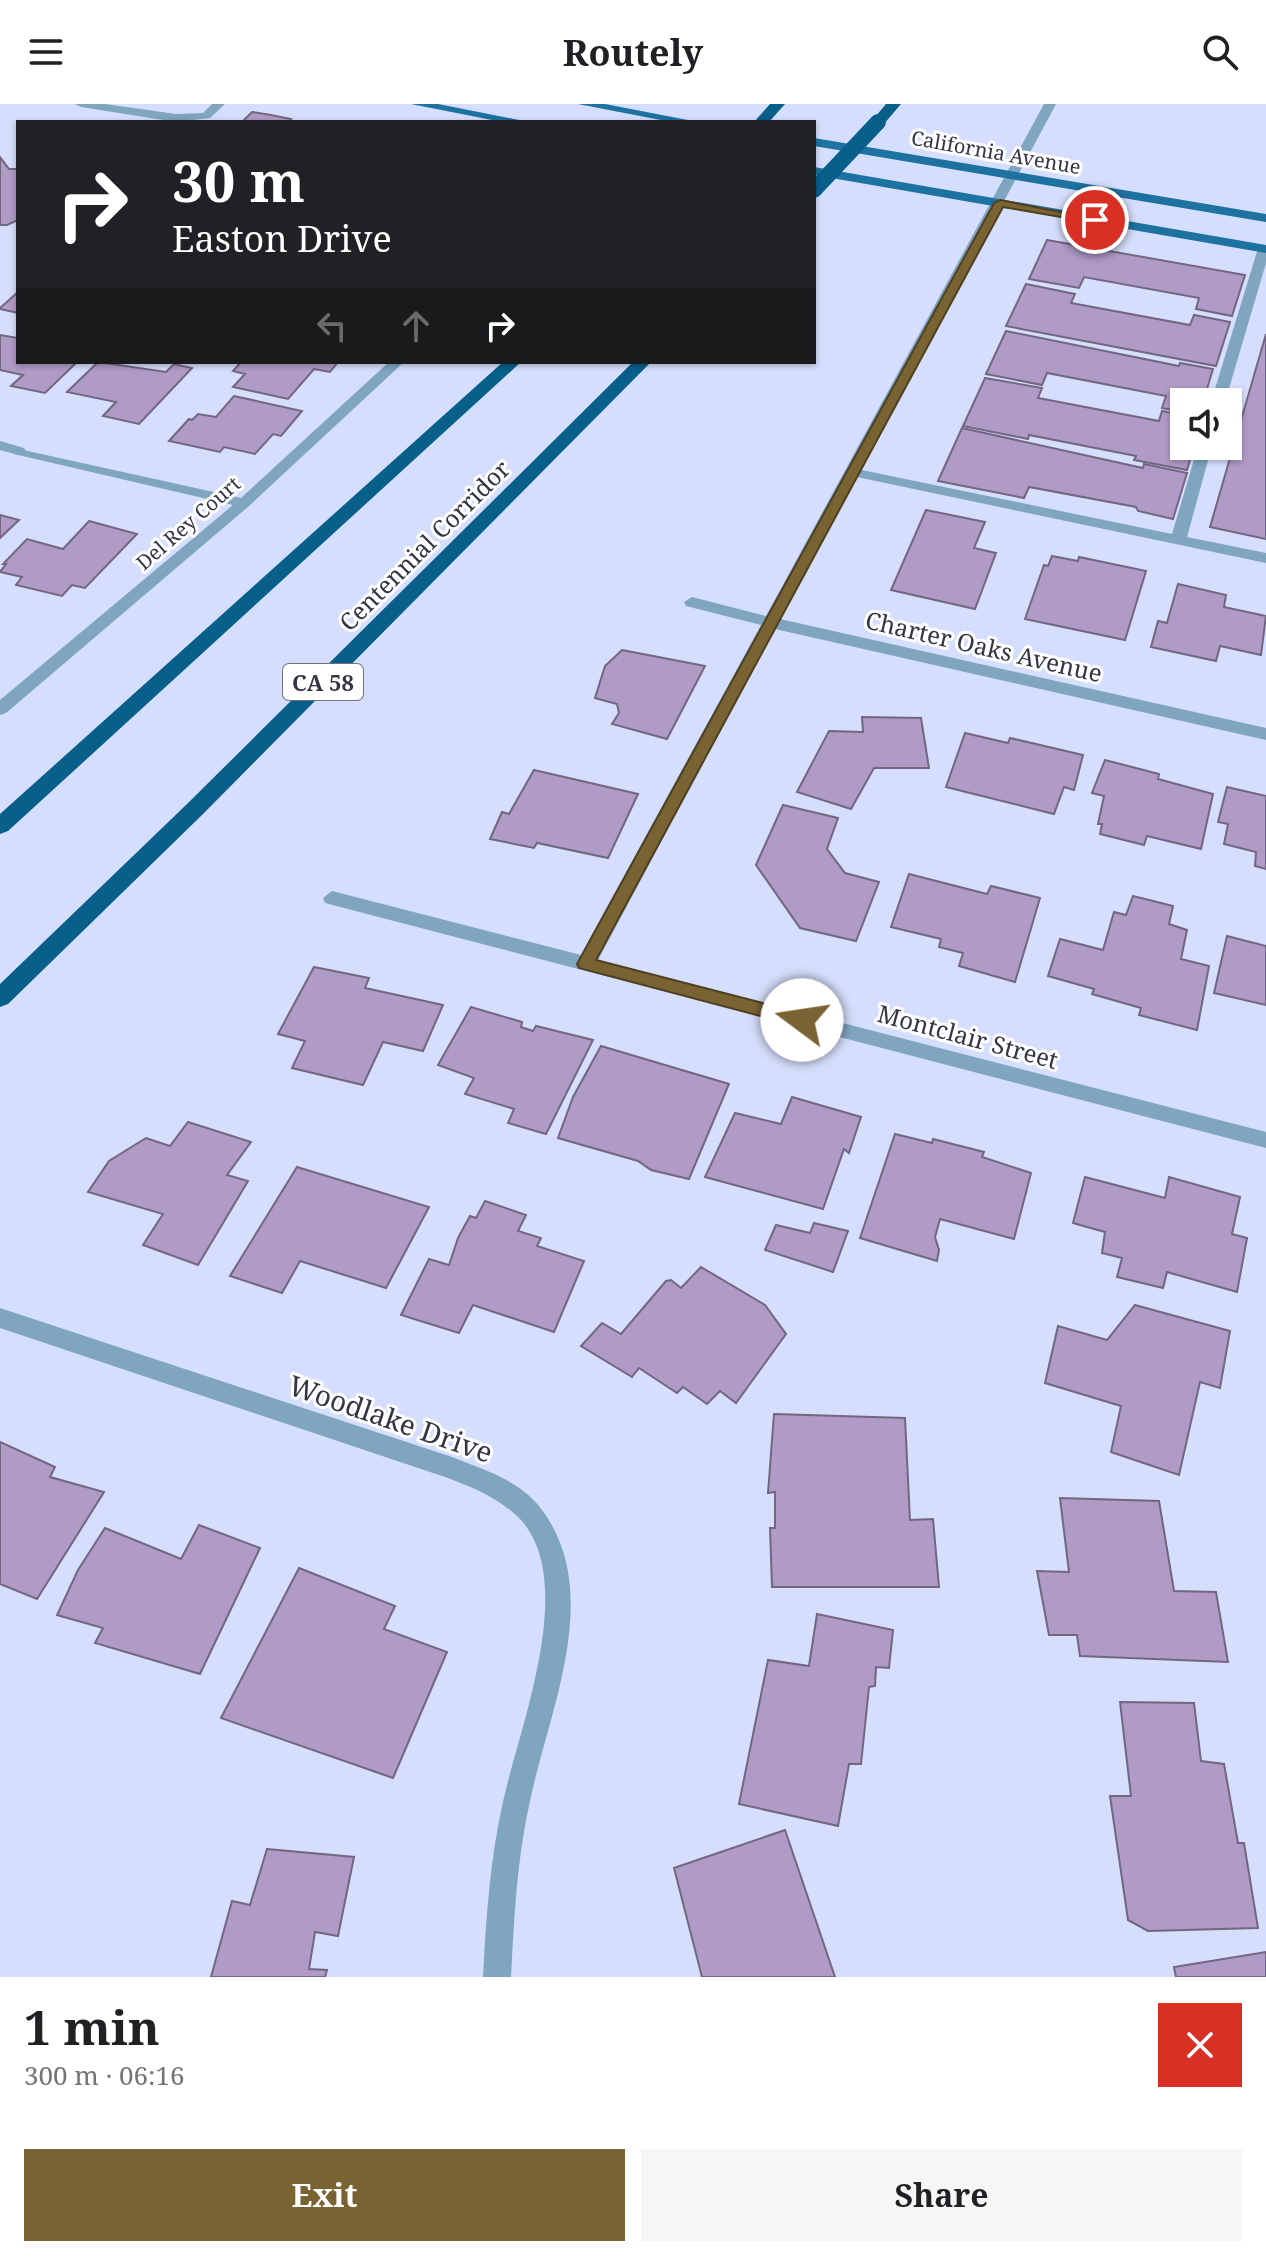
<!DOCTYPE html>
<meta charset="utf-8">
<style>
:root{--surface:#fff;--page:#f6f6f6;--text:#202124;--muted:#757577;--accent:#7a6333}
body{margin:0;font-family:"Noto Serif",serif;background:var(--page);color:var(--text);height:100vh;display:flex;flex-direction:column;font-size:30px;white-space:nowrap}
*{box-sizing:border-box;margin:0}
p{font-size:26px;color:var(--muted)}
.icon{flex:none;width:44px;height:44px;fill:none;stroke:currentColor;stroke-width:2;stroke-linecap:round;stroke-linejoin:round}
.map{position:relative;height:1873px;overflow:hidden}
.details{display:flex;flex-direction:column;background:var(--surface);flex:1}
.details>*{flex:none}
.guide{position:absolute;left:16px;top:16px;width:800px;height:244px;border-radius:0px;box-shadow:0 2px 6px #0004;background:#202124;color:#fff;overflow:hidden}
.buttons{position:absolute;left:1170px;top:284px;display:grid;gap:16px}
.buttons a{display:grid;place-items:center;width:72px;height:72px;border-radius:0px;background:var(--surface);box-shadow:0 2px 6px #0004;font-size:40px}
.pin{position:absolute;display:grid;place-items:center;width:68px;height:68px;color:#fff;margin:-34px;border:4px solid #fff;border-radius:50%;box-shadow:0 2px 8px #0007}
.me{position:absolute;width:88px;margin:-44px;rotate:284deg;stroke-linejoin:round;filter:drop-shadow(0 0 6px #0008)}
.turn{display:flex;align-items:center;gap:28px;height:168px;padding:0 24px;font-size:36px}
.turn .icon{width:104px;height:104px;stroke-width:2.5}
.turn b{display:block;font-size:56px;line-height:68px}
.lanes{display:flex;align-items:center;height:76px;padding:0 24px;background:#0003;justify-content:center;gap:40px;direction:ltr}
.lanes .off{opacity:.35}
.round{display:grid;place-items:center;flex:none;width:84px;height:84px;border-radius:0px;background:var(--page)}
.overview{display:flex;align-items:center;justify-content:space-between;height:136px;padding:0 24px}
h1{font-size:48px;font-weight:700;line-height:60px}
.button{display:flex;gap:16px;margin-top:auto;padding:16px 24px}
.button a{flex:1;height:92px;border-radius:0px;background:var(--accent);color:#fff;font-size:32px;font-weight:700;line-height:92px;text-align:center}
.button a+a{background:var(--page);color:var(--text)}
header{display:flex;justify-content:space-between;align-items:center;height:104px;padding:0 24px;background:var(--surface);font-size:36px;font-weight:700}
.map>svg:first-child{display:block}
.building{fill:#b09ac6;stroke:#726680;stroke-width:2}
.lines{fill:none;stroke-linecap:round;stroke-linejoin:round}
.lane{fill:#7fa5bf;fill-rule:evenodd}
.street{fill:#7fa5bf;fill-rule:evenodd}
.primary{fill:#1d72a1;fill-rule:evenodd}
.highway{fill:#075f8a;fill-rule:evenodd}
.highway-bridge{stroke:#075f8a;stroke-width:16}
.route{fill:#7a6333;stroke:#4f4021;stroke-width:2}
.labels{text-anchor:middle;dominant-baseline:central;stroke-width:6;stroke-linejoin:round;paint-order:stroke}
.far-street-label{font-size:20px;fill:#333642;stroke:#fff}
.shield{fill:#fff;stroke:#70727b;stroke-width:2}
.shield-label{font-size:22px;font-weight:bold;fill:#333642}
.street-label{font-size:24px;fill:#333642;stroke:#fff}
.near-street-label{font-size:28px;fill:#333642;stroke:#fff}
</style>
<header><svg class="icon" aria-label="menu" viewBox="0 0 24 24"><path d="M4 6h16M4 12h16M4 18h16"/></svg>Routely<svg class="icon" aria-label="search" viewBox="0 0 24 24"><circle cx="10" cy="10" r="6"/><path d="M15 15l6 6"/></svg></header>
<div class="map">
<svg width="1266" height="1873" viewBox="0 0 1266 1873">
<rect width="100%" height="100%" fill="#d5defc"/>
<g class="building">
<polygon points="252,8 271,11 291,15 288,18 242,18"/>
<polygon points="0,53 9,65 18,65 18,116 7,121 0,121"/>
<polygon points="1047,136 1245,171 1232,212 1196,205 1199,194 1084,173 1079,184 1029,175"/>
<polygon points="1026,180 1075,190 1071,199 1190,221 1194,211 1230,218 1216,262 1006,222"/>
<polygon points="18,188 18,209 0,205 0,204"/>
<polygon points="1006,227 1179,262 1180,259 1213,265 1203,298 1184,298 1184,308 1162,304 1166,292 1047,269 1042,281 986,270"/>
<polygon points="1266,230 1266,435 1210,423"/>
<polygon points="0,231 18,234 18,258 77,258 45,289 11,282 23,271 0,266"/>
<polygon points="98,258 166,268 174,260 192,264 139,320 103,312 116,298 67,288"/>
<polygon points="241,258 338,258 330,268 314,265 288,295 233,283 245,270 233,267"/>
<polygon points="985,274 1042,284 1038,294 1159,317 1162,307 1184,311 1184,342 1194,342 1187,366 1134,356 1136,352 1029,331 1028,335 963,322"/>
<polygon points="234,292 302,307 281,332 273,330 255,350 224,343 220,348 169,337 189,315 192,316 198,310 216,313"/>
<polygon points="962,324 1143,364 1144,360 1187,369 1173,415 1138,407 1136,403 1029,383 1024,394 938,377"/>
<polygon points="926,406 985,418 974,444 996,449 975,505 891,486"/>
<polygon points="0,411 19,416 0,434"/>
<polygon points="89,417 137,430 85,484 72,481 62,492 16,481 22,473 0,468 6,460 3,460 27,435 63,445"/>
<polygon points="1052,452 1078,457 1079,453 1146,467 1125,536 1025,515 1044,461 1048,462"/>
<polygon points="1178,480 1226,491 1224,503 1266,512 1261,551 1220,542 1216,557 1151,543 1158,517 1167,519"/>
<polygon points="622,546 705,562 667,635 612,620 619,609 617,600 595,594 605,562"/>
<polygon points="862,613 921,614 929,664 874,664 851,705 797,688 829,627 863,628"/>
<polygon points="965,629 1008,639 1010,634 1083,651 1074,686 1064,683 1054,710 946,683"/>
<polygon points="1105,656 1159,670 1158,675 1213,690 1201,745 1147,732 1144,741 1100,730 1102,720 1098,720 1104,692 1092,689"/>
<polygon points="534,666 638,690 608,754 537,739 534,744 490,735 502,708 509,710"/>
<polygon points="1227,683 1266,692 1266,765 1255,762 1256,748 1224,740 1228,720 1218,718"/>
<polygon points="783,701 838,714 827,745 845,769 879,778 856,837 800,824 756,761"/>
<polygon points="909,770 987,790 991,782 1040,794 1015,878 959,862 963,849 939,843 941,835 891,823"/>
<polygon points="1133,792 1173,802 1169,820 1187,826 1181,855 1209,862 1197,926 1139,911 1141,904 1092,890 1094,885 1048,872 1060,835 1103,846 1114,808 1126,811"/>
<polygon points="1227,832 1266,842 1266,901 1214,889"/>
<polygon points="314,863 369,874 365,884 443,901 423,947 383,938 363,981 292,964 305,937 278,930"/>
<polygon points="471,903 522,918 521,923 533,927 536,922 593,936 546,1030 508,1019 514,1005 465,990 474,974 438,961"/>
<polygon points="601,942 729,980 689,1075 651,1066 638,1057 558,1034 573,993"/>
<polygon points="792,993 861,1013 849,1049 844,1045 823,1105 705,1073 735,1009 781,1020"/>
<polygon points="188,1018 251,1038 227,1071 248,1077 198,1161 143,1141 163,1110 88,1088 109,1057 146,1034 170,1042"/>
<polygon points="895,1030 932,1039 933,1035 984,1048 982,1053 1031,1069 1014,1135 940,1115 935,1133 939,1146 937,1157 860,1134"/>
<polygon points="297,1063 429,1103 386,1184 300,1157 282,1189 230,1172"/>
<polygon points="1085,1073 1165,1094 1169,1073 1240,1093 1232,1130 1247,1134 1237,1188 1167,1168 1163,1184 1117,1173 1122,1154 1102,1149 1105,1128 1073,1119"/>
<polygon points="485,1097 526,1111 518,1127 541,1134 537,1142 584,1157 554,1228 473,1201 459,1229 401,1211 429,1155 449,1161 458,1134 470,1112 476,1114"/>
<polygon points="814,1119 848,1127 833,1168 765,1146 776,1121 810,1129"/>
<polygon points="701,1163 765,1201 786,1230 736,1299 720,1287 707,1300 683,1283 677,1289 639,1264 632,1273 581,1242 602,1219 621,1230 666,1177 671,1176 681,1184"/>
<polygon points="1135,1201 1230,1227 1220,1284 1200,1278 1179,1371 1111,1348 1121,1302 1045,1279 1058,1222 1107,1236"/>
<polygon points="774,1310 905,1314 910,1416 933,1415 939,1483 772,1483 770,1424 775,1424 775,1388 768,1389"/>
<polygon points="0,1338 55,1363 50,1373 104,1388 37,1495 0,1480"/>
<polygon points="1060,1394 1159,1397 1174,1487 1216,1488 1228,1558 1080,1552 1077,1531 1049,1531 1037,1467 1069,1468"/>
<polygon points="199,1421 260,1444 200,1570 95,1539 103,1524 57,1511 78,1466 105,1424 181,1455"/>
<polygon points="299,1464 395,1502 384,1525 447,1548 393,1674 221,1614"/>
<polygon points="817,1510 893,1526 889,1564 876,1563 875,1582 869,1583 861,1660 849,1660 838,1722 739,1700 768,1556 809,1562"/>
<polygon points="1120,1598 1194,1599 1201,1657 1224,1660 1238,1739 1244,1739 1258,1824 1148,1827 1128,1816 1110,1692 1131,1692"/>
<polygon points="785,1726 835,1873 702,1873 674,1764"/>
<polygon points="267,1745 354,1753 338,1832 315,1828 309,1865 327,1866 325,1873 211,1873 232,1797 250,1801"/>
<polygon points="1266,1848 1266,1873 1176,1873 1174,1863"/>
</g>
<g class="lines">
<g class="lane">
<polygon points="75,0 105,0 176,10 203,9 212,0 225,0 210,14 176,18 81,3"/>
<polygon points="1259,141 1266,141 1266,159 1225,298 1211,298"/>
<polygon points="0,337 24,344 26,347 19,351 0,346"/>
<polygon points="1198,342 1212,342 1187,433 1266,449 1266,459 852,372 845,368 852,364 1172,430"/>
</g>
<g class="street">
<polygon points="1044,0 1056,0 780,515 1266,624 1266,636 775,525 598,856 1266,1028 1266,1044 325,799 323,794 332,787 581,851 761,521 686,502 684,498 692,493 766,512"/>
<polygon points="389,258 404,258 249,402 6,609 0,611 0,596 233,401 14,350 14,344 241,394"/>
<path d="M0,1204l449,148c31,12 68,23 90,50 67,84 10,204 -9,295 -13,57 -16,117 -19,176h-28c3,-59 7,-118 20,-175 16,-74 75,-218 18,-282 -20,-21 -47,-32 -73,-42l-448,-150z"/>
</g>
<g class="primary">
<polygon points="411,0 438,0 529,18 502,18"/>
<polygon points="578,0 605,0 698,18 671,18"/>
<polygon points="814,34 1266,110 1266,118 814,42"/>
<polygon points="814,63 1266,141 1266,149 814,71"/>
</g>
<g class="highway">
<polygon points="770,0 785,0 769,18 754,18"/>
<polygon points="886,0 901,0 883,21 873,21 871,18"/>
<polygon points="503,258 521,258 8,727 0,730 0,710"/>
<polygon points="633,258 651,258 202,711 8,900 0,903 0,880 186,701"/>
</g>
<polyline class="highway-bridge" points="814,86 878,18"/>
</g>
<polygon class="route" points="1000,96 1101,116 1095,119 1003,103 596,856 802,909 809,911 811,916 809,921 802,923 579,864 577,860 994,99"/>
<g class="labels">
<g class="far-street-label">
<text transform="translate(996 48) rotate(10)">California Avenue</text>
<text transform="translate(188 419) rotate(-41)">Del Rey Court</text>
</g>
<rect class="shield" x="283" y="560" width="80" height="36" rx="6"/>
<g class="shield-label">
<text x="323" y="578">CA 58</text>
</g>
<g class="street-label">
<text transform="translate(424 441) rotate(-45)">Centennial Corridor</text>
<text transform="translate(984 542) rotate(13)">Charter Oaks Avenue</text>
<text transform="translate(968 932) rotate(15)">Montclair Street</text>
</g>
<g class="near-street-label">
<text transform="translate(391 1314) rotate(19)">Woodlake Drive</text>
</g>
</g>
</svg>
<div class="buttons">
<a><svg class="icon" aria-label="sound" viewBox="0 0 24 24"><path d="M4 9h4l5-4v14l-5-4H4zM17 9q2 3 0 6"/></svg></a>
</div>
<div class="pin" style="left:1095px;top:116px;background:#d93025"><svg class="icon" aria-label="arrive" viewBox="0 0 24 24"><path d="M6 21V4h12l-3 4 3 4H6"/></svg></div>
<svg class="me" style="left:802px;top:916px" viewBox="-20 -20 40 40"><circle r="19" fill="#fff"/><path d="M0-13L10 11 0 6-10 11z" fill="#7a6333"/></svg>
<div class="guide">
<div class="turn"><svg class="icon" aria-label="right" viewBox="0 0 24 24"><path d="M7 20v-9h11M14 6l5 5-5 5"/></svg><div><b>30 m</b>Easton Drive</div></div>
<div class="lanes"><svg class="icon off" aria-label="left" viewBox="0 0 24 24"><path d="M17 20v-9H6M10 6l-5 5 5 5"/></svg><svg class="icon off" aria-label="ahead" viewBox="0 0 24 24"><path d="M12 20V5M6 11l6-6 6 6"/></svg><svg class="icon" aria-label="right" viewBox="0 0 24 24"><path d="M7 20v-9h11M14 6l5 5-5 5"/></svg></div>
</div>
</div>
<section class="details">
<div class="overview"><div><h1>1 min</h1><p>300 m · 06:16</p></div><a class="round" style="background:#d93025;color:#fff"><svg class="icon" aria-label="close" viewBox="0 0 24 24"><path d="M6 6l12 12M18 6L6 18"/></svg></a></div>
<div class="button"><a>Exit</a><a>Share</a></div>
</section>
